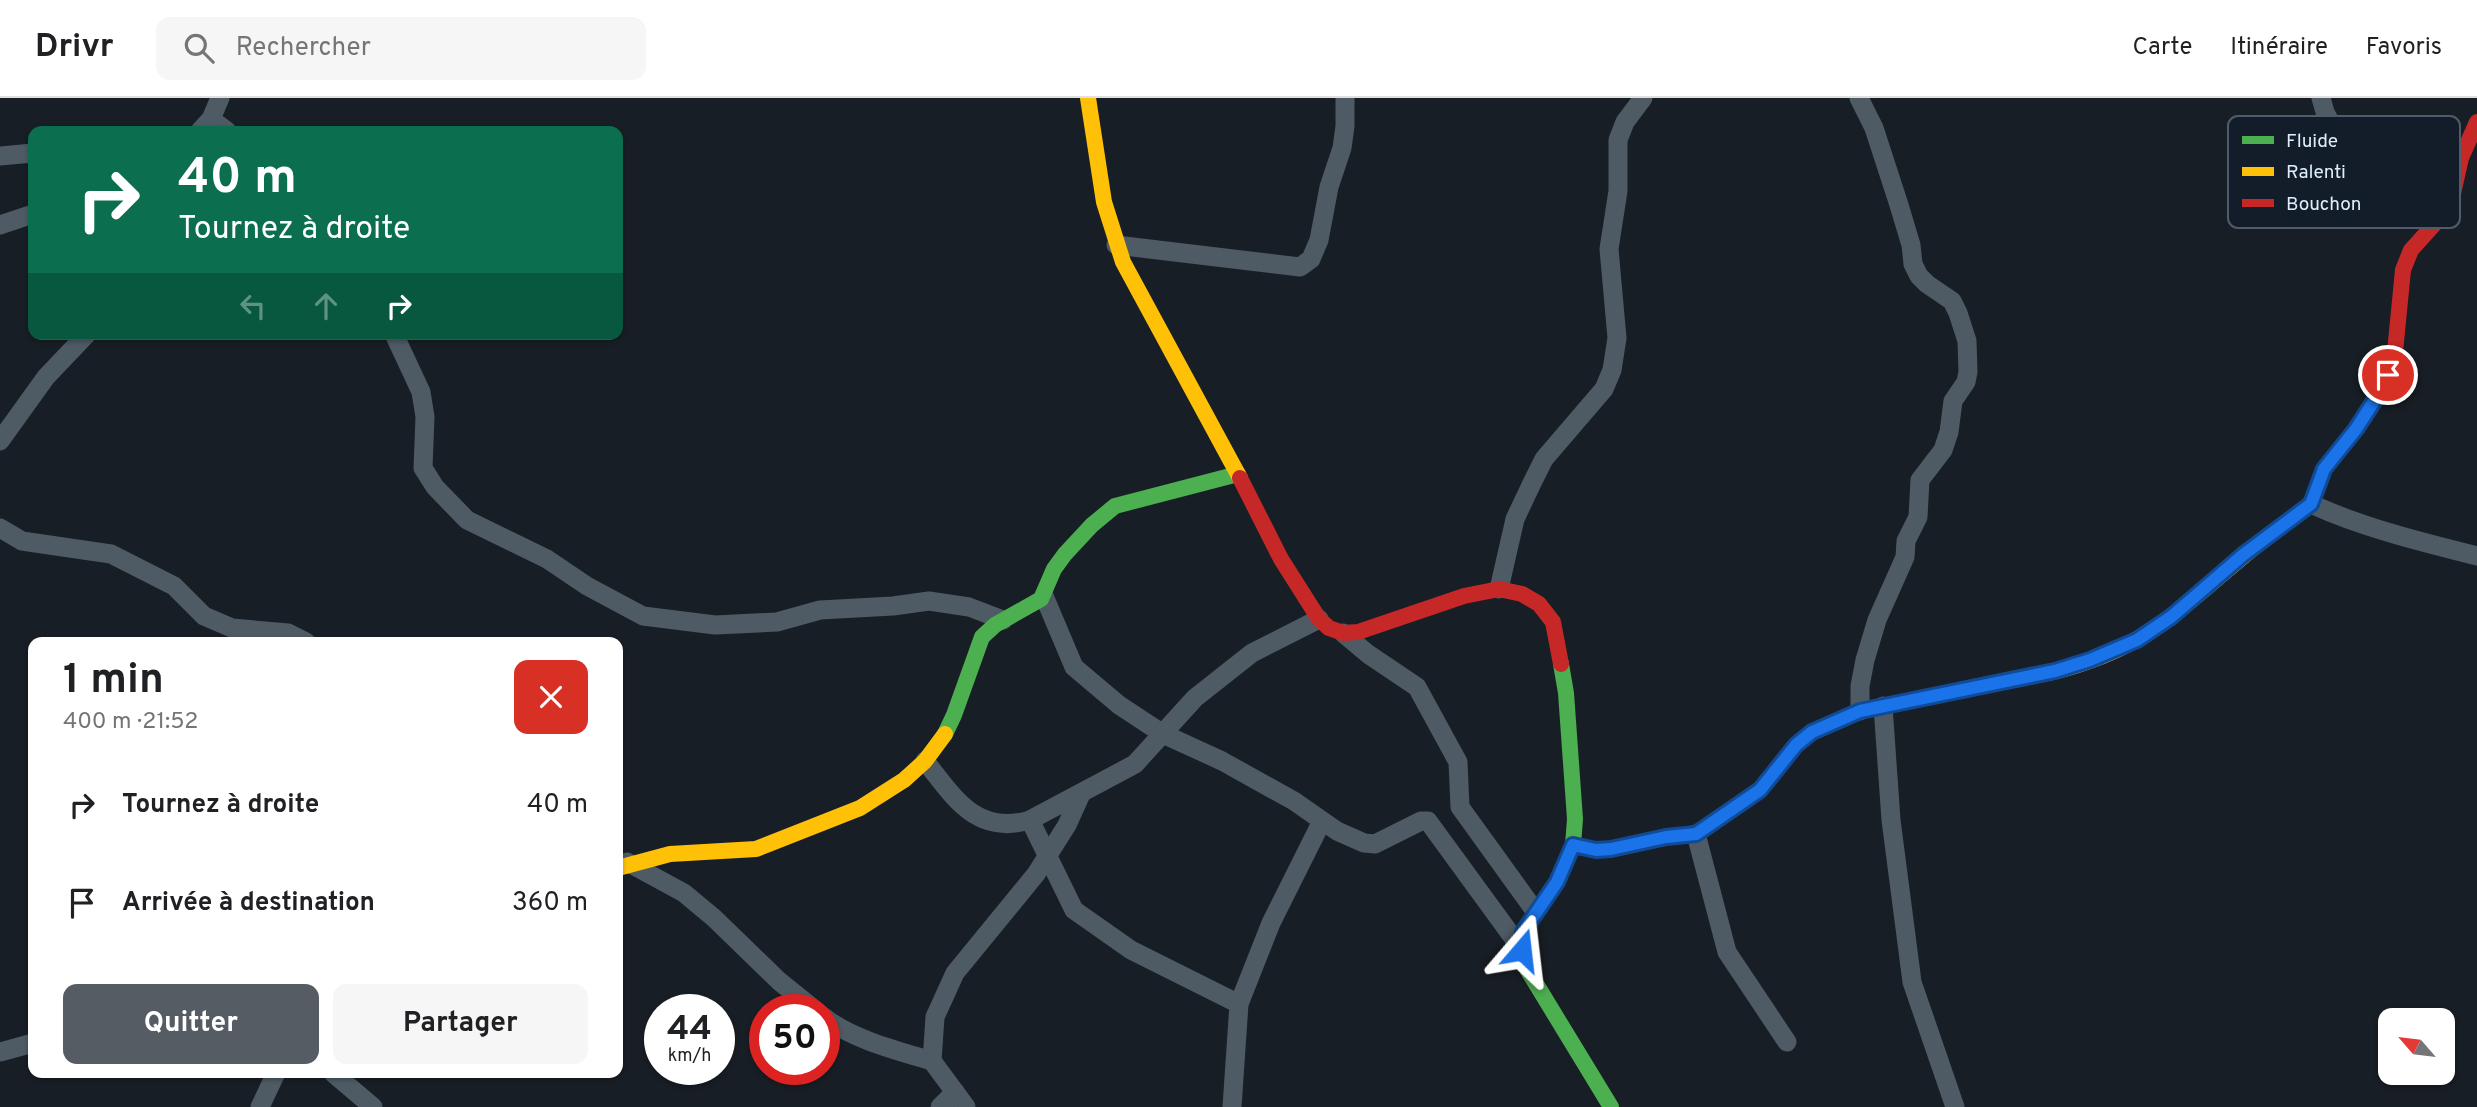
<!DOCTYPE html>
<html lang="fr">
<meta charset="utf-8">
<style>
:root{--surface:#fff;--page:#f6f6f6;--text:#202124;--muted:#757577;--line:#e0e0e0;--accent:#565c63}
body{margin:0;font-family:Overpass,sans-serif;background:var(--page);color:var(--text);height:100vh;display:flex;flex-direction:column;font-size:26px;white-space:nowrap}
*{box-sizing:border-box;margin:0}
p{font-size:23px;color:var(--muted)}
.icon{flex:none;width:38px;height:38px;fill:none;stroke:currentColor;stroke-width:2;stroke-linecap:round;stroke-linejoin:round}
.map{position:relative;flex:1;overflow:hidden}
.panel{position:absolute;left:28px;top:539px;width:595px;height:441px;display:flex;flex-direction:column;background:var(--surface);border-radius:14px;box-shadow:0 2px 5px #0004}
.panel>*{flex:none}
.banner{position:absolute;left:28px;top:28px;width:595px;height:214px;border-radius:14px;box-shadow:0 2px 5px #0004;background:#0b6e4f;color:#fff;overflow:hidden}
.needle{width:46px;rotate:298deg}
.controls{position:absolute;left:2378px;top:910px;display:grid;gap:14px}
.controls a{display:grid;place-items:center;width:77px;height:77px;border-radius:14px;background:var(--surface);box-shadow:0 2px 5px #0004;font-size:35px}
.speed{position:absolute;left:644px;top:896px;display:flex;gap:14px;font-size:35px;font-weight:700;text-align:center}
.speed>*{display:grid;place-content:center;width:91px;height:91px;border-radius:50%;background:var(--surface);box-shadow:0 2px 5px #0004;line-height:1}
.speed small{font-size:18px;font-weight:400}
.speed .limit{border:10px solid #d22;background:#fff;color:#111}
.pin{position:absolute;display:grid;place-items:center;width:60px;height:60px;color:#fff;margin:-30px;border:4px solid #fff;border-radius:50%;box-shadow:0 2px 7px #0007}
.me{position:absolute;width:77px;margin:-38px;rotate:17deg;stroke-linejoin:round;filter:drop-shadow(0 0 5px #0008)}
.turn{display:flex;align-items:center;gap:24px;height:147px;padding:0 35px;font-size:32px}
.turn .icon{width:91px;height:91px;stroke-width:2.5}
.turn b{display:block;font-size:49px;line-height:60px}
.lanes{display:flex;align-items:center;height:66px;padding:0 35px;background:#0003;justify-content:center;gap:35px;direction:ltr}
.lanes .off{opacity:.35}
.round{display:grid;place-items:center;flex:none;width:74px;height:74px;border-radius:14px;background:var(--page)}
.overview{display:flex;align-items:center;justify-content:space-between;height:119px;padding:0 35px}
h1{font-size:42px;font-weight:700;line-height:52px}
.cta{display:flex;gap:14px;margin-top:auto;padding:14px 35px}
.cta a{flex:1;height:80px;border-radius:14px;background:var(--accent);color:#fff;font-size:28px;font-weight:700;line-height:80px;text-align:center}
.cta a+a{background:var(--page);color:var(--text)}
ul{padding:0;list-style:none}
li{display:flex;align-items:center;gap:21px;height:98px;padding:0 35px}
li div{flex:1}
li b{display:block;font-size:26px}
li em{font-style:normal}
header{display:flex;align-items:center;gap:42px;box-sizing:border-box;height:98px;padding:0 35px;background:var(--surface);border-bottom:2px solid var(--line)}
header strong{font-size:33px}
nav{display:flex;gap:38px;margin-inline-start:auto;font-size:24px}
.search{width:490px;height:63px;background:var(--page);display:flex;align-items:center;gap:18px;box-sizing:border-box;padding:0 24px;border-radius:14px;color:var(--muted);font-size:26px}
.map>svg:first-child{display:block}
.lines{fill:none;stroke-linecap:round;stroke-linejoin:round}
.street{stroke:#4e5b65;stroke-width:19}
.fast{stroke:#4caf50;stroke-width:16}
.slow{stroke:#ffc107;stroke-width:16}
.jam{stroke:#c62828;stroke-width:16}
.route-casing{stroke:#114b97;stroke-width:18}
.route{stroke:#1a73e8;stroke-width:12}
.key{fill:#131d2a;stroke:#505c69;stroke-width:2}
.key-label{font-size:19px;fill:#dfeefc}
</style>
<header>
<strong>Drivr</strong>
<div class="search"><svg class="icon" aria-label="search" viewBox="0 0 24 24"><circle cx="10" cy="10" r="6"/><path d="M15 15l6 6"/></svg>Rechercher</div>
<nav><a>Carte</a><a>Itinéraire</a><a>Favoris</a></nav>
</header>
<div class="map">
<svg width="2477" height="1009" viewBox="0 0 2477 1009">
<rect width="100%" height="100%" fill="#181e25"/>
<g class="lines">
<g class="street">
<polyline points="1859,0 1874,30 1899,107 1911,147 1913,166 1919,178 1927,186 1952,203 1958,215 1967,243 1968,274 1966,284 1953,303 1949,334 1943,352 1920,382 1918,419 1906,443 1905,459 1877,522 1865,562 1860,588 1860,613"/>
<polyline points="2321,0 2325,14 2342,47"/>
<polyline points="211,21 227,33"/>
<polyline points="200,33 211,21 220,0"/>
<polyline points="0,58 33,55"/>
<polyline points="0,127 33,116"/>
<polyline points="1116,147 1300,169 1311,161 1319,142 1329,89 1342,50 1345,28 1345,0"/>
<polyline points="394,236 421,294 425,319 423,370 435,389 467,422 547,461 587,488 643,518 715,527 777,524 820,512 893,508 929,503 969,509 1003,522"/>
<polyline points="0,343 46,279 87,236"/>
<path d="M2311,406c53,24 110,38 166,52"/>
<polyline points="0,430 22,443 111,456 174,488 204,518 232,530 288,535 306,544"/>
<polyline points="1499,491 1515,421 1532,385 1544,361 1604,291 1612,272 1617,240 1609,151 1618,93 1618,42 1625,24 1643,0"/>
<polyline points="1044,498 1074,569 1119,607 1163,636 1222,663 1294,703 1337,733 1364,745 1375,746 1421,723 1428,723 1522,852"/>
<polyline points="1343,535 1368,556 1417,589 1458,664 1460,709 1535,813"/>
<polyline points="1883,608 1891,722 1912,884 1955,1009"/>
<path d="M925,663c29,36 51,75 105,59l105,-56 60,-66 57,-45 67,-34"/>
<polyline points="1030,722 1074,812 1131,852 1239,906"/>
<polyline points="1696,736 1727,854 1787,944"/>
<polyline points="627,764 684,795 714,820 779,883 815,912"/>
<path d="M824,919c27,22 74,34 108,44"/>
<polyline points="0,954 33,945"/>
<polyline points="333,975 373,1009"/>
<polyline points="260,1009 276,975"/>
<polyline points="940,1009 955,994"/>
<polyline points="966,1009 932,963 935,919 955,875 1036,776 1067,727 1081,696"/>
<polyline points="1232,1009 1239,906 1271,825 1322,723"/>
</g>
<g class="fast">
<polyline points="1561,566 1566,595 1575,721 1573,747 1557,784 1523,834 1522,852 1527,871 1611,1009"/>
<polyline points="945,636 954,617 982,539 995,527 1041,501 1054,471 1065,456 1092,427 1115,408 1238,376"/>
<polyline points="1573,747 1596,752 1611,751 1666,739 1696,736 1760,692 1796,647 1812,634 1860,613 2038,577"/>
</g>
<g class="slow">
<polyline points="1088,0 1104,104 1123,164 1240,380"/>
<path d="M2038,577c32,-6 74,-20 101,-37 50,-30 90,-73 136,-107"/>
<polyline points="618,770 670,756 756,751 860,710 904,682 925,663 945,636"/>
</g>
<g class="jam">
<polyline points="1240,380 1281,461 1319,521 1329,530 1343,535 1358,534 1464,498 1499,491 1522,496 1539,506 1553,524 1561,566"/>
<polyline points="2275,433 2311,406 2324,371 2356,331 2382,291 2394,264 2403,172 2411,152 2450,109 2461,60 2477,24"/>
</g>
</g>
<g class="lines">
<g class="route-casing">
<polyline id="route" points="1522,852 1523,834 1557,784 1573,747 1596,752 1611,751 1666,739 1696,736 1760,692 1796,647 1812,634 1860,613 2055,573 2090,562 2137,542 2171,519 2243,457 2311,406 2324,371 2356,331 2382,291 2388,277"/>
</g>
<use href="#route" class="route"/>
</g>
<rect x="2228" y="18" width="232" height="112" rx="10" class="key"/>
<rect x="2242" y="38" width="32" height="8" fill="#4caf50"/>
<rect x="2242" y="69" width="32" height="9" fill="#ffc107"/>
<rect x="2242" y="101" width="32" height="8" fill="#c62828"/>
<g class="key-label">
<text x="2286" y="49">Fluide</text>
<text x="2286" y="80">Ralenti</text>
<text x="2286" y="112">Bouchon</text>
</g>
</svg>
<div class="controls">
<a><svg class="needle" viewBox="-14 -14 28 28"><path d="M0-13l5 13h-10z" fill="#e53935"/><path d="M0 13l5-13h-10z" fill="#757577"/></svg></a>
</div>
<div class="speed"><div>44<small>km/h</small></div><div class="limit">50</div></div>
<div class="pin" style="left:2388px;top:277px;background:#d93025"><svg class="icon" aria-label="arrive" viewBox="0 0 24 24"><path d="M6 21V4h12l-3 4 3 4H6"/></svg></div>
<svg class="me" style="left:1522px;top:852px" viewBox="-20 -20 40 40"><path d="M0-17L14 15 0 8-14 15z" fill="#1a73e8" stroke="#fff" stroke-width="4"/></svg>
<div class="banner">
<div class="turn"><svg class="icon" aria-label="right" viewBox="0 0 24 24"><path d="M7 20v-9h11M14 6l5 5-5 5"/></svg><div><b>40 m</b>Tournez à droite</div></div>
<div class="lanes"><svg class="icon off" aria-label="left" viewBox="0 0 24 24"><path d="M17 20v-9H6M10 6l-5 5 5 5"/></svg><svg class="icon off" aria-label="ahead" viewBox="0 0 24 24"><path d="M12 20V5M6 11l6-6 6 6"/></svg><svg class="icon" aria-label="right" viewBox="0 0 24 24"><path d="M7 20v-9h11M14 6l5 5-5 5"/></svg></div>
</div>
<section class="panel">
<div class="overview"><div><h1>1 min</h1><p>400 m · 21:52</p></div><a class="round" style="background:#d93025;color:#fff"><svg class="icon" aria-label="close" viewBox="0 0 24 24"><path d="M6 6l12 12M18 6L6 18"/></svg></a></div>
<ul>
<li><svg class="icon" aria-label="right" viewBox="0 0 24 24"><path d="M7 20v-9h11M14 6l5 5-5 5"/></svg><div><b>Tournez à droite</b></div><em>40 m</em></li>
<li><svg class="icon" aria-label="arrive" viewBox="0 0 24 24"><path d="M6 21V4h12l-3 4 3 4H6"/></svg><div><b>Arrivée à destination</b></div><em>360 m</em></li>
</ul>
<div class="cta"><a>Quitter</a><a>Partager</a></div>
</section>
</div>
